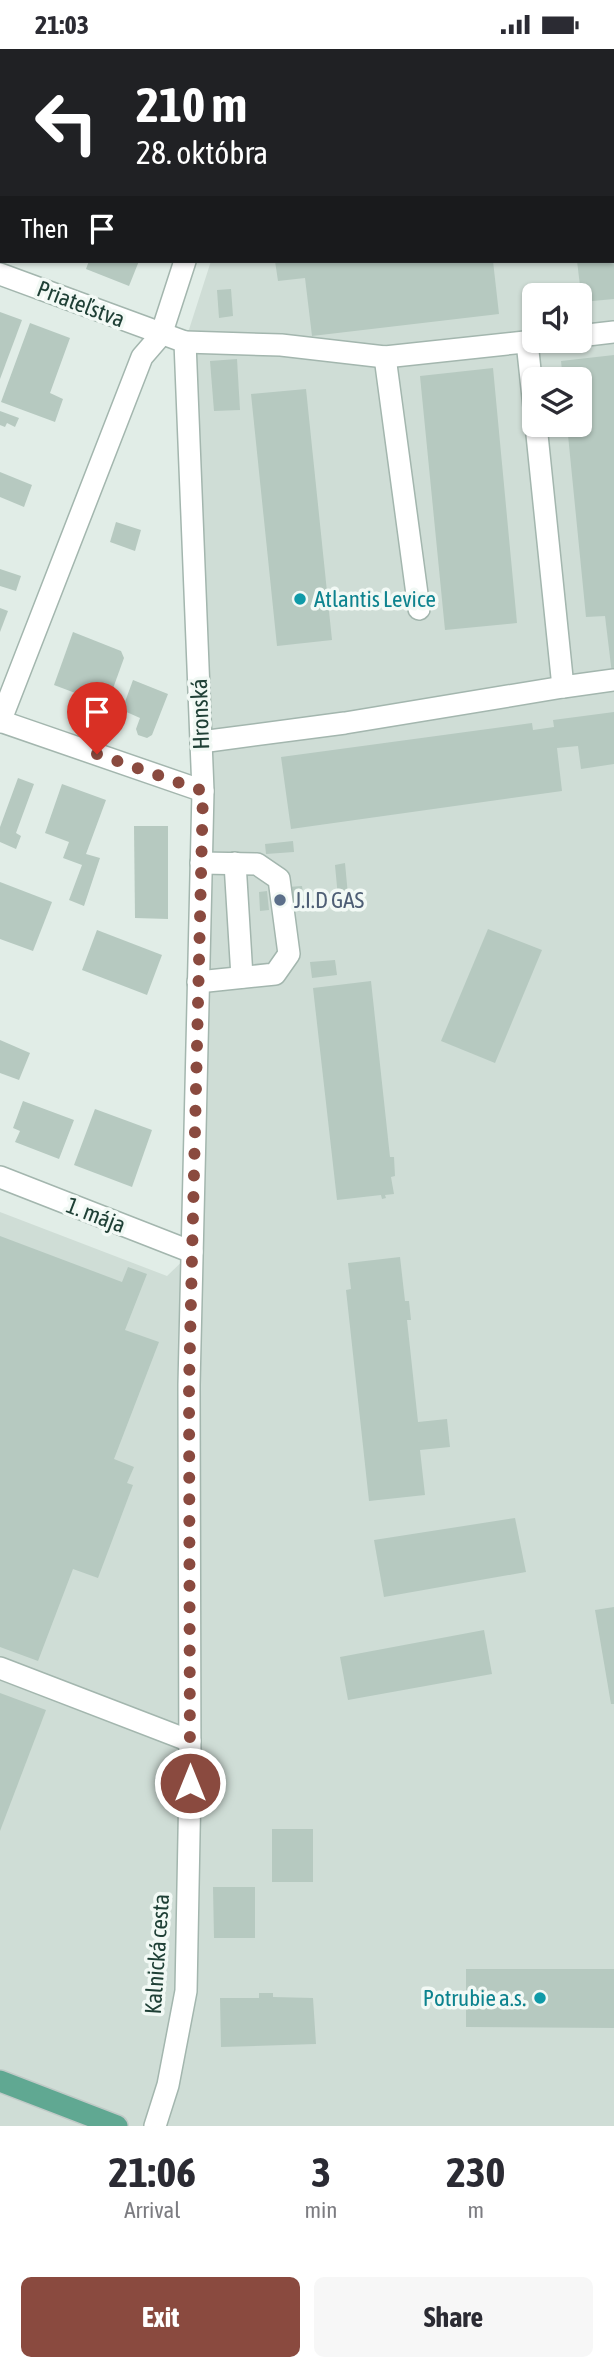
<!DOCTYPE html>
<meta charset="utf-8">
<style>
:root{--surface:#fff;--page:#f7f7f7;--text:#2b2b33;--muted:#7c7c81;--accent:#8a4a3f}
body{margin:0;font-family:"Asap Condensed",sans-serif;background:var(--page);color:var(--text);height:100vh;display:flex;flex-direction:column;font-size:26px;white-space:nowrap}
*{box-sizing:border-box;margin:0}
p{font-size:23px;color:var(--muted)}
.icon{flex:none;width:38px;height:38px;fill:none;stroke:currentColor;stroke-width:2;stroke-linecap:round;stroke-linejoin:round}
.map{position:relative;height:2077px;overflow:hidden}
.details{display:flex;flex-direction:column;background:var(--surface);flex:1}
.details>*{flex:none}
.banner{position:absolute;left:0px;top:0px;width:614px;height:214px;box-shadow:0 2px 5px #0004;background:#202124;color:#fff;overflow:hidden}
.buttons{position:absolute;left:522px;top:234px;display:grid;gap:14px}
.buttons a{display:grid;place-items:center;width:70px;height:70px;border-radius:10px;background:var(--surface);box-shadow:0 2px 5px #0004;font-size:35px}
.pin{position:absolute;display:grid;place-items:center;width:60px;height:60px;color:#fff;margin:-72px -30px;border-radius:50% 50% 50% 0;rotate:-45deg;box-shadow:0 0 7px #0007}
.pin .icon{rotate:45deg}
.me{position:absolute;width:77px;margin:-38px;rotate:0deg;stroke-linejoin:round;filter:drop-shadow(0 0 5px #0008)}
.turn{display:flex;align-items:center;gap:24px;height:147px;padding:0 21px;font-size:32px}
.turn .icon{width:91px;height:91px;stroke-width:2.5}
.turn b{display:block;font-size:49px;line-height:60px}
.then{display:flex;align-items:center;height:66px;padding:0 21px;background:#0003;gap:14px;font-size:26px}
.eta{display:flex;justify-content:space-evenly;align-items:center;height:119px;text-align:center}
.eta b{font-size:42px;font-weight:700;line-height:49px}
.primary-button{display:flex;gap:14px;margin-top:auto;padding:14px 21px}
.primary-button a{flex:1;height:80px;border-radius:10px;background:var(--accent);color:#fff;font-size:28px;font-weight:700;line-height:80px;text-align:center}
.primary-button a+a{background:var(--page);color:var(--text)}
.status{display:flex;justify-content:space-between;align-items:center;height:49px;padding:0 35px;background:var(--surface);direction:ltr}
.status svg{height:19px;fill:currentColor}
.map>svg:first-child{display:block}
.built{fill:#cfddd6;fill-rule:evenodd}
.building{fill:#b6c9c0}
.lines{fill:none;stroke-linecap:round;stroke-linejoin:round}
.minor-casing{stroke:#a3b6ae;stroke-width:24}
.major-casing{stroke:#c0cac7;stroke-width:24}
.minor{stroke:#fff;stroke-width:21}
.major{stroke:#60a892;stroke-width:21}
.route{stroke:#8a4a3f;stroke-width:12;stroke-dasharray:0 21.6}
.culture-dot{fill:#0f9aa8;stroke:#f2f9f5;stroke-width:2.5}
.service-dot{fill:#5c6f8a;stroke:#f2f9f5;stroke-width:2.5}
.labels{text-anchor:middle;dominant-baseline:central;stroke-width:7;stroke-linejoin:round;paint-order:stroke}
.street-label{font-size:23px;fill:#1f4036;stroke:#f2f9f5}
.culture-label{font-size:23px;fill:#0d838f;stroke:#f2f9f5;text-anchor:start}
.service-label{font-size:23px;fill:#4e5e75;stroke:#f2f9f5;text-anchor:start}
</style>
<div class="status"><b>21:03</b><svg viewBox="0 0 49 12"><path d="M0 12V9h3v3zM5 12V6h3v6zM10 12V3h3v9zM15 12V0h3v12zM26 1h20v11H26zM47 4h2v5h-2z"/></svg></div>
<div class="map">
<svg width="614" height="2077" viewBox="0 0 614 2077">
<rect width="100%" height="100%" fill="#e1ede7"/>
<path class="built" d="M280,0h334v2077h-614v-914l167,64 25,-24 11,-461 -18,-449 26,-81h401v-210h-333zM534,247h45v45h-45zM534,331h45v45h-45z"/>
<g class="building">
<polygon points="89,212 139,212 129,237 86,220"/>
<polygon points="275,212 493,212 499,265 312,287 305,229 278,232"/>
<polygon points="577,212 614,212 614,250 582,253"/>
<polygon points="231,240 233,267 219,269 217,241"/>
<polygon points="0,263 22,271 0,330"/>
<polygon points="30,274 70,289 50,344 63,350 55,373 1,353"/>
<polygon points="614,306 614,625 612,625 605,567 586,568 567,376 579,376 579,331 563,331 561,312"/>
<polygon points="237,310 240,361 214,362 210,312"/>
<polygon points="493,319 517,574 445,581 420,327"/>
<polygon points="306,340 332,591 277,597 251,345"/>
<polygon points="0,362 19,369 15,378 7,374 5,378 0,376"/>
<polygon points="0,423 32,436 24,458 0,448"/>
<polygon points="116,473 141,481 135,502 110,493"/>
<polygon points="0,520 21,527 16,542 0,537"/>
<polygon points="0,559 8,562 0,583"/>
<polygon points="73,583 121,602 124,609 107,656 54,636"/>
<polygon points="133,631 168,645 152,686 147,689 138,686 136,680 140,669 122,661"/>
<polygon points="614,663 614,715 581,720 578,697 557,699 562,742 291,780 281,708 532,674 533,681 554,678 553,671"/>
<polygon points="18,729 34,735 16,784 21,787 16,800 0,793 0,778"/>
<polygon points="62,735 106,751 86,805 100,809 84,857 69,851 82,816 63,809 69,793 45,784"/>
<polygon points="134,777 168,777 168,870 135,869"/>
<polygon points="293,792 294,803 266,805 265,795"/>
<polygon points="345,814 349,857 339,859 335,816"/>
<polygon points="0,833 52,853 33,902 0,890"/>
<polygon points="302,837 305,858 290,861 288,838"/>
<polygon points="267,842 269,861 260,862 259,843"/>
<polygon points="488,880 542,901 495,1014 441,992"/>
<polygon points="97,881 162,906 147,946 82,921"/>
<polygon points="335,911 337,926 312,929 310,913"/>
<polygon points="371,932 390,1108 394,1108 395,1127 391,1128 394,1145 385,1146 386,1149 382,1150 381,1146 337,1151 313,939"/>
<polygon points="0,991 30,1004 19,1031 0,1024"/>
<polygon points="23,1052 74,1071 59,1110 15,1093 20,1082 13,1079"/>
<polygon points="95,1060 152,1081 132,1138 74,1116"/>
<polygon points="0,1187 122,1233 128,1218 147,1225 125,1281 159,1293 114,1410 134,1418 127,1434 133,1436 98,1529 73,1520 38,1612 0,1598"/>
<polygon points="400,1208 405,1252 409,1252 411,1271 407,1271 418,1373 447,1370 450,1398 420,1401 425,1446 369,1452 346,1241 351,1240 348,1214"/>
<polygon points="515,1469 526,1523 384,1548 374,1491"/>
<polygon points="614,1558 614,1655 611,1655 595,1561"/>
<polygon points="484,1581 492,1625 348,1651 340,1608"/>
<polygon points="0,1644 46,1661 0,1782"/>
<rect x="272" y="1780" width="41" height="53"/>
<polygon points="213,1838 255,1838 255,1889 214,1889"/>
<polygon points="466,1920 614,1920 614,1979 466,1978"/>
<polygon points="259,1944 273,1944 273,1948 313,1949 316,1995 221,1998 220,1949 259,1949"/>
</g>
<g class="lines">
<g class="minor-casing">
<g id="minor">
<polyline points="252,2 252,0"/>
<polyline points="0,225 185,293 203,742 189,1336 190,1734 186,1942 168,2036 155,2077"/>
<polyline points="579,287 614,283"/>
<polyline points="185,293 281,296 385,308 534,292"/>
<polyline points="527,293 534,358"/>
<polyline points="385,308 419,560"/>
<polyline points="536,376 563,638"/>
<polyline points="0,672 203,742"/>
<polyline points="0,673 142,308 161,286 185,212"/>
<polyline points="201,693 345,674 563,638 614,631"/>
<polyline points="235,814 242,928"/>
<polyline points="198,933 275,925 289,905 279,830 257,815 201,814"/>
<polyline points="0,1128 192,1203"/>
<polyline points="0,1619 190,1692"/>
</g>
</g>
<g class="major-casing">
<polyline id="major" points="0,2032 117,2077"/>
</g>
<use href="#minor" class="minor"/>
<use href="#major" class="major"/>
</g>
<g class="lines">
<polyline class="route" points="97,705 203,742 189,1336 190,1734"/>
</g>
<g class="culture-dot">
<circle cx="300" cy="550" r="7"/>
<circle cx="540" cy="1949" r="7"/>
</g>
<circle class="service-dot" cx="280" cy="851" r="7"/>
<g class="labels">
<g class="street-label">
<text transform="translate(81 255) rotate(21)">Priateľstva</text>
<text transform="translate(200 665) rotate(-92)">Hronská</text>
<text transform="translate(96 1166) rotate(21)">1. mája</text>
<text transform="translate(157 1905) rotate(-86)">Kalnická cesta</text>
</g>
<g class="culture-label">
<text x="314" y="550">Atlantis Levice</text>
<text x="526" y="1949" text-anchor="end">Potrubie a.s.</text>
</g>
<g class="service-label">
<text x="294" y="851">J.I.D GAS</text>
</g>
</g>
</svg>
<div class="buttons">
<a><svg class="icon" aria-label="sound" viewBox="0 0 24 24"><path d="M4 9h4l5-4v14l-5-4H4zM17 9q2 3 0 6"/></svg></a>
<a><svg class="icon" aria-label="layers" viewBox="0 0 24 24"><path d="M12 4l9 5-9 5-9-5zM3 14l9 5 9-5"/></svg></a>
</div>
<div class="pin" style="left:97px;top:705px;background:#d93025"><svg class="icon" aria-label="arrive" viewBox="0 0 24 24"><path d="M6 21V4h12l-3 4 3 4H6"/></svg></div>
<svg class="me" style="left:190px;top:1734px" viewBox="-20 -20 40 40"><circle r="17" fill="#8a4a3f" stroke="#fff" stroke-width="3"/><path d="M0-11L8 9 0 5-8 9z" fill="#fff"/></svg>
<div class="banner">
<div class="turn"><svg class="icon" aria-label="left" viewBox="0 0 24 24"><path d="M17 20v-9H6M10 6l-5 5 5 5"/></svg><div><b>210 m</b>28. októbra</div></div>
<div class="then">Then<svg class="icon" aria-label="arrive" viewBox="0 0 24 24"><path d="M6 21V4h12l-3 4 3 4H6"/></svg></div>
</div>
</div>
<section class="details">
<div class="eta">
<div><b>21:06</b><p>Arrival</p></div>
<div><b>3</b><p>min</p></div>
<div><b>230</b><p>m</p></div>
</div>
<div class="primary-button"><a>Exit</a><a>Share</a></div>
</section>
